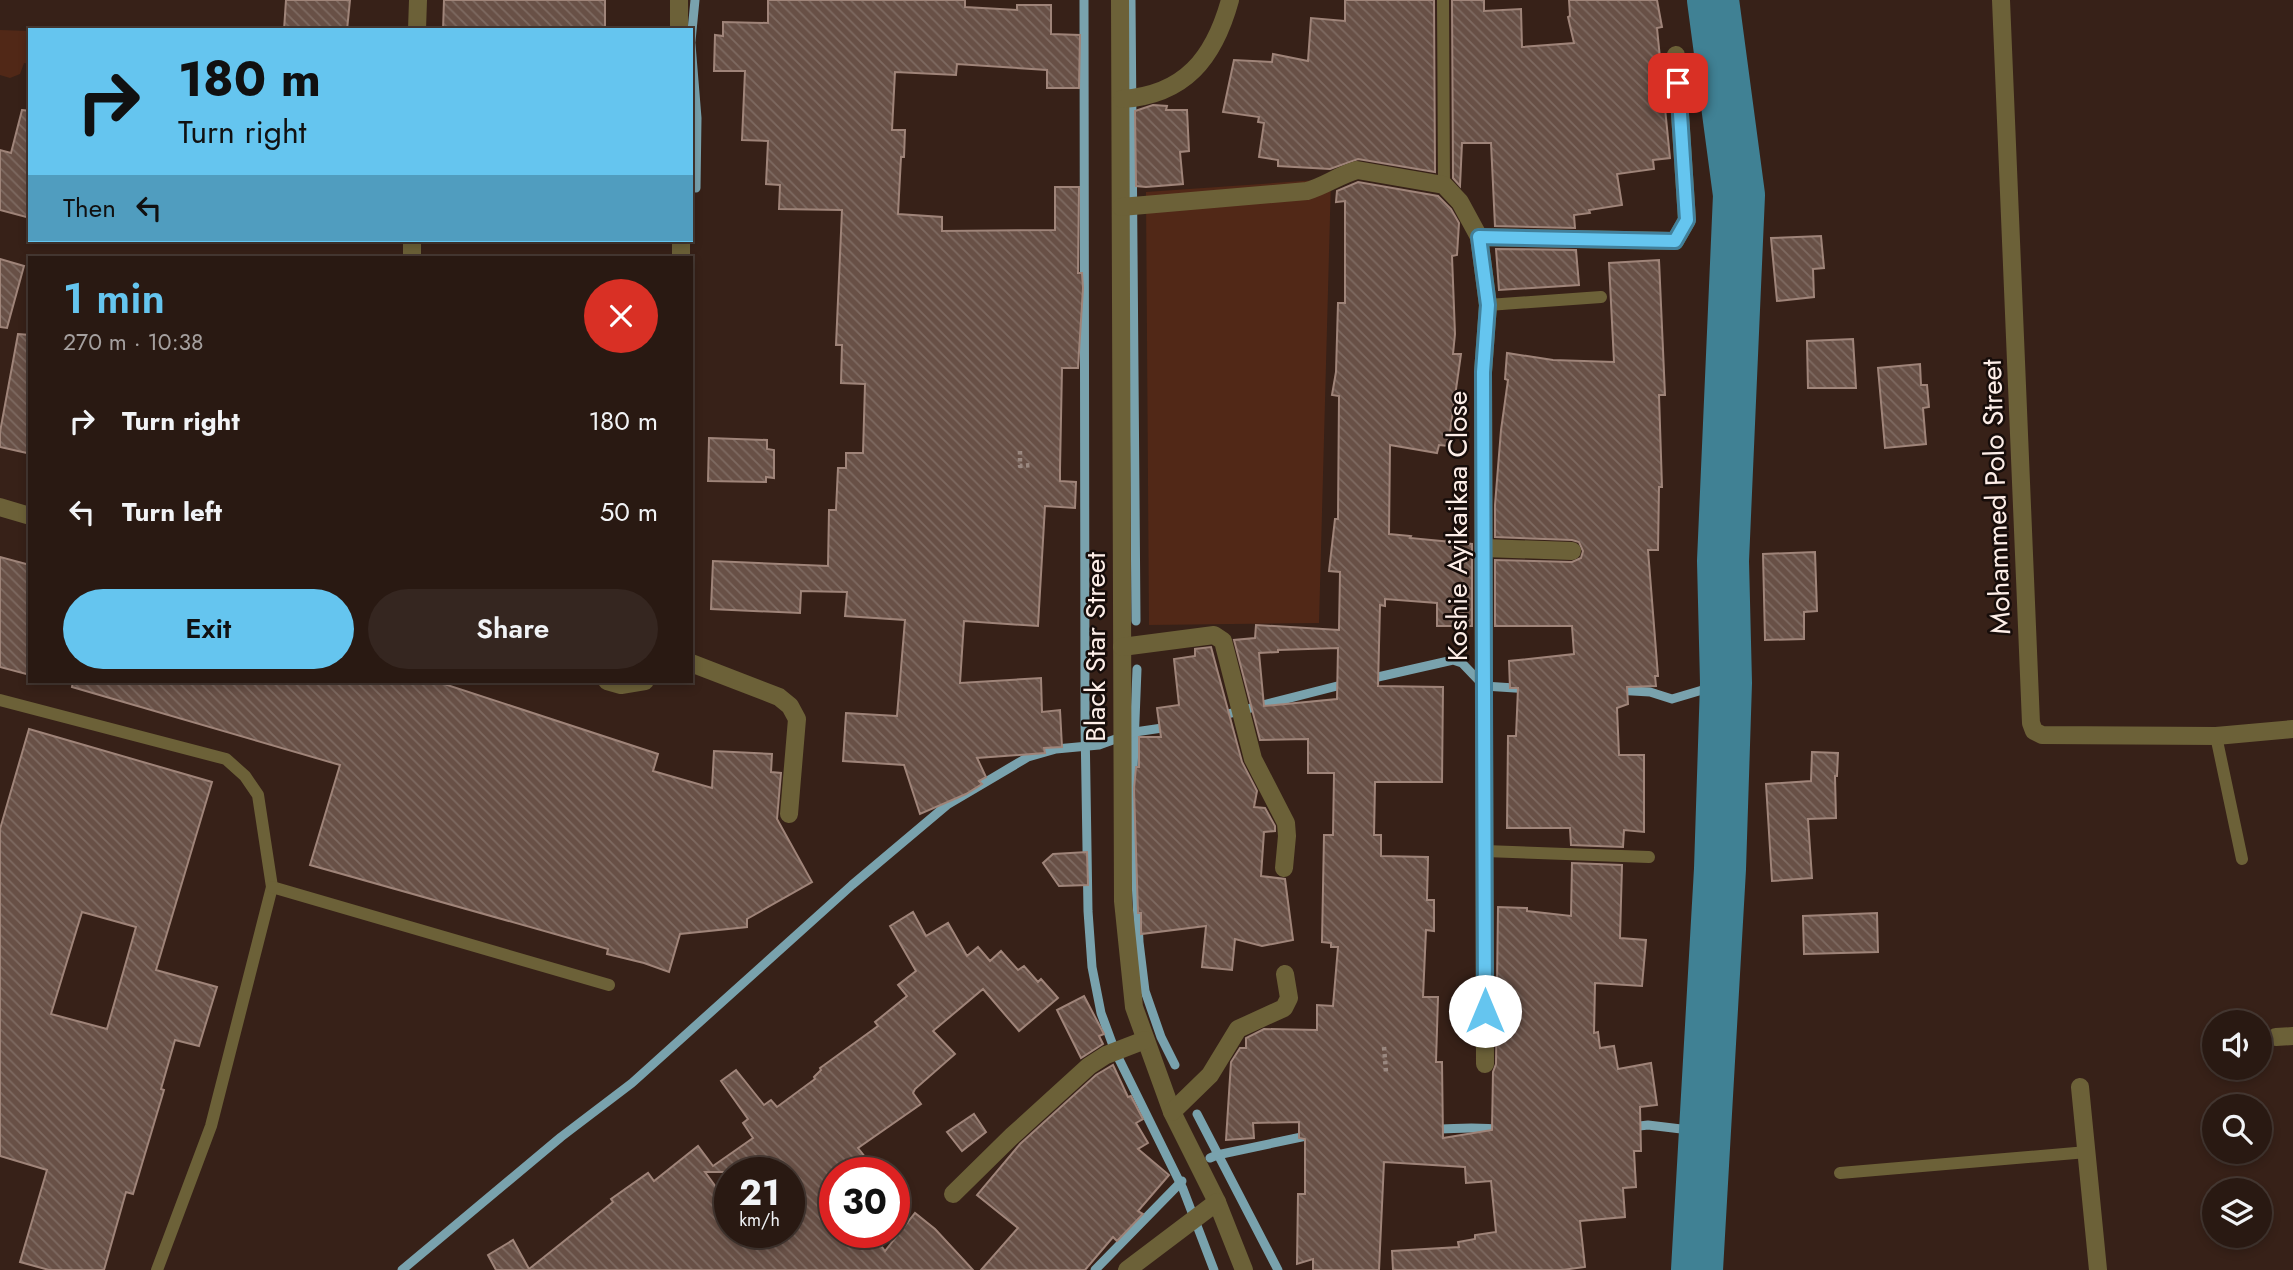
<!DOCTYPE html>
<meta charset="utf-8">
<style>
:root{--surface:#291912;--page:#352620;--text:#f1f3f6;--muted:#a5a09f;--line:#453832;--accent:#65c5ef}
body{margin:0;font-family:Jost,sans-serif;background:var(--page);color:var(--text);height:100vh;display:flex;flex-direction:column;font-size:26px;white-space:nowrap}
*{box-sizing:border-box;margin:0}
p{font-size:23px;color:var(--muted)}
.icon{flex:none;width:38px;height:38px;fill:none;stroke:currentColor;stroke-width:2;stroke-linecap:round;stroke-linejoin:round}
.map{position:relative;flex:1;overflow:hidden}
.sheet{position:absolute;left:28px;top:256px;width:665px;height:427px;display:flex;flex-direction:column;background:var(--surface);border-radius:0px;box-shadow:0 4px 10px #0003,0 0 0 2px var(--line)}
.sheet>*{flex:none}
.hud{position:absolute;left:28px;top:28px;width:665px;height:214px;border-radius:0px;box-shadow:0 4px 10px #0003,0 0 0 2px var(--line);background:#65c5ef;color:#111;overflow:hidden}
.tools{position:absolute;left:2202px;top:1010px;display:grid;gap:14px}
.tools a{display:grid;place-items:center;width:70px;height:70px;border-radius:50%;background:var(--surface);box-shadow:0 4px 10px #0003,0 0 0 2px var(--line);font-size:35px}
.speed{position:absolute;left:714px;top:1157px;display:flex;gap:14px;font-size:35px;font-weight:700;text-align:center}
.speed>*{display:grid;place-content:center;width:91px;height:91px;border-radius:50%;background:var(--surface);box-shadow:0 4px 10px #0003,0 0 0 2px var(--line);line-height:1}
.speed small{font-size:18px;font-weight:400}
.speed .limit{border:10px solid #d22;background:#fff;color:#111}
.pin{position:absolute;display:grid;place-items:center;width:60px;height:60px;color:#fff;margin:-30px;border-radius:14px;box-shadow:0 4px 10px #0006}
.me{position:absolute;width:77px;margin:-38px;rotate:0deg;stroke-linejoin:round;filter:drop-shadow(0 0 5px #0008)}
.turn{display:flex;align-items:center;gap:24px;height:147px;padding:0 35px;font-size:32px}
.turn .icon{width:91px;height:91px;stroke-width:2.5}
.turn b{display:block;font-size:49px;line-height:60px}
.then{display:flex;align-items:center;height:66px;padding:0 35px;background:#0003;gap:14px;font-size:26px}
.round{display:grid;place-items:center;flex:none;width:74px;height:74px;border-radius:37px;background:var(--page)}
.head{display:flex;align-items:center;justify-content:space-between;height:119px;padding:0 35px}
h1{font-size:42px;font-weight:600;line-height:52px;color:var(--accent)}
.primary-button{display:flex;gap:14px;margin-top:auto;padding:14px 35px}
.primary-button a{flex:1;height:80px;border-radius:42px;background:var(--accent);color:#111;font-size:28px;font-weight:600;line-height:80px;text-align:center}
.primary-button a+a{background:var(--page);color:var(--text)}
ul{padding:0;list-style:none}
li{display:flex;align-items:center;gap:21px;height:91px;padding:0 35px}
li div{flex:1}
li b{display:block;font-size:26px}
li em{font-style:normal}
.map>svg:first-child{display:block}
.green{fill:#512817}
.lines{fill:none;stroke-linecap:round;stroke-linejoin:round}
.stream{stroke:#79a2ad;stroke-width:9}
.river{stroke:#408194;stroke-width:52}
.building{fill:url(#building-back-hatch);stroke:#9f8479;stroke-width:2;fill-rule:evenodd}
.path{stroke:#9a8880;stroke-width:4.5;stroke-dasharray:3.5 3.5;stroke-linecap:butt}
.service{stroke:#6c6138;stroke-width:12}
.minor{stroke:#6c6138;stroke-width:18}
.route-casing{stroke:#42809b;stroke-width:18}
.route{stroke:#65c5ef;stroke-width:12}
.labels{text-anchor:middle;dominant-baseline:central;stroke-width:5;stroke-linejoin:round;paint-order:stroke}
.street-label{font-size:28px;fill:#fdeee8;stroke:#170d0a}
</style>
<div class="map">
<svg width="2293" height="1270" viewBox="0 0 2293 1270">
<defs>
<pattern id="building-back-hatch" width="6" height="6" patternUnits="userSpaceOnUse" patternTransform="scale(1.75)"><rect width="6" height="6" fill="#685046"/><path d="M-1 5l2 2M0 0l6 6M5-1l2 2" fill="none" stroke="#7e6a61"/></pattern>
</defs>
<rect width="100%" height="100%" fill="#372118"/>
<g class="green">
<polygon points="0,30 30,31 30,64 24,63 20,74 10,78 0,75"/>
<polygon points="1331,179 1319,623 1149,625 1146,192"/>
</g>
<g class="lines">
<g class="stream">
<polyline points="1084,0 1085,724 1088,911 1092,967 1101,1013 1115,1051 1183,1189 1214,1270"/>
<polyline points="1131,0 1136,621"/>
<polyline points="691,41 695,0"/>
<polyline points="691,44 697,118 696,188"/>
<polyline points="1137,669 1132,796 1139,942 1145,991 1161,1037 1175,1065"/>
<polyline points="1369,679 1453,660 1462,663 1484,686 1528,689"/>
<polyline points="1615,690 1650,692 1672,699 1726,683"/>
<polyline points="1220,716 1349,683"/>
<polyline points="1197,1114 1278,1270"/>
<polyline points="1631,1127 1648,1125 1706,1132"/>
<path d="M1432,1129c25,0 45,-3 70,1"/>
<polyline points="1210,1158 1217,1155 1311,1135"/>
<polyline points="402,1270 561,1137 632,1083 852,885 947,805 1028,757 1056,749 1099,745 1135,732 1169,727"/>
<polyline points="1095,1270 1182,1181"/>
</g>
<polyline class="river" points="1697,1270 1720,869 1726,683 1723,561 1739,195 1713,0"/>
</g>
<g class="building">
<polygon points="286,0 350,0 347,30 284,30"/>
<polygon points="444,0 605,0 605,30 443,30"/>
<polygon points="768,0 965,0 965,7 1017,10 1017,5 1051,5 1051,34 1080,35 1079,88 1047,88 1047,70 957,64 956,75 895,72 892,130 905,130 904,157 901,157 898,214 942,217 942,231 1055,230 1055,187 1079,187 1078,273 1082,273 1083,288 1078,368 1062,368 1060,469 1060,481 1076,482 1075,508 1045,506 1038,626 964,621 960,683 1041,678 1042,712 1060,710 1062,747 1044,748 1045,753 977,758 986,777 979,781 982,784 966,794 920,814 904,765 843,761 846,713 897,716 905,620 845,616 847,592 801,591 800,613 711,609 713,561 828,566 829,510 836,510 838,468 846,468 846,453 863,453 865,384 841,383 842,345 836,345 842,210 779,209 780,185 766,184 768,141 742,140 745,71 714,71 715,35 723,36 723,22 768,23"/>
<polygon points="1345,0 1434,0 1435,172 1358,159 1330,169 1278,166 1278,160 1259,157 1264,123 1258,122 1259,117 1223,112 1234,60 1272,62 1273,54 1308,61 1311,18 1345,21"/>
<polygon points="1452,0 1484,0 1484,11 1521,9 1522,47 1574,43 1568,17 1570,16 1569,0 1657,0 1662,27 1657,28 1670,158 1653,160 1654,169 1617,174 1622,205 1589,210 1590,213 1574,215 1575,228 1495,226 1491,143 1462,143 1460,186 1453,178"/>
<polygon points="1153,105 1167,106 1166,110 1187,110 1189,151 1180,152 1183,184 1146,187 1136,186 1135,111"/>
<polygon points="22,110 30,111 30,218 0,210 0,150 11,153"/>
<path d="M1358,182l80,14 13,13 8,14 -2,32 -5,1 3,78 -2,20h8l-13,92 -9,-1 -2,8 -47,-8 -1,89 22,2 -1,2 62,6v82h-35v-23l-52,-4v7l-5,-1 -2,81 65,1 -1,95h-67l-1,53h7v21l47,1 -1,43h7v31l-8,-1 -3,67h15l-2,65h6l1,76 49,-8 1,-58 3,-8 2,-157 29,1v3l44,5 1,-53 50,2 -2,73 26,2 -4,46 -47,-3 -1,50 4,-1 2,16 14,-2 4,23 33,-6 6,42 -17,2 1,44h-7l2,36 -13,1 2,29 -45,4 5,46 -23,3h-169l-1,-19 67,-4 -1,-5 17,-3v-4l21,-3 -5,-51 -25,2 -1,-16 -81,-5 -5,108h-66v-11l-16,5 1,-70h7v-55l-6,-1v-16l-46,1 1,15 -28,2 5,-78 9,-14h6v-10l18,-9 53,1v-25l16,1 5,-59h-7v-4l-9,-1 2,-107h9l1,-62h-26v-34l-48,1 -26,-100 21,-2 1,-13 83,5 1,-58 -11,-1 6,-52h3l1,-123 -7,-1 4,-23 2,-69h7v-102l-9,1 1,-11zM1338,648l-1,51 -73,7 -5,-53 19,-1v-2z"/>
<polygon points="1821,236 1824,268 1813,269 1814,297 1777,301 1771,238"/>
<polygon points="1496,249 1576,250 1579,285 1499,290"/>
<polygon points="0,259 24,266 7,328 0,327"/>
<polygon points="1659,260 1665,395 1659,395 1662,487 1659,487 1658,550 1648,550 1658,676 1655,676 1656,686 1627,687 1628,704 1617,708 1619,755 1644,755 1644,832 1624,830 1623,847 1571,845 1570,828 1507,828 1508,736 1516,736 1518,688 1510,688 1509,661 1574,654 1572,626 1495,626 1495,560 1572,562 1581,558 1583,551 1579,542 1572,540 1495,537 1495,505 1501,430 1508,380 1505,379 1507,353 1553,360 1614,362 1609,263"/>
<polygon points="18,334 30,335 30,432 27,453 0,447 0,432"/>
<polygon points="1853,339 1856,388 1808,388 1807,341"/>
<polygon points="1920,364 1921,385 1927,385 1929,407 1923,408 1926,444 1885,448 1878,368"/>
<polygon points="709,438 767,440 767,449 774,450 774,478 766,477 766,482 708,481"/>
<polygon points="1815,552 1817,611 1804,612 1804,639 1765,640 1763,554"/>
<polygon points="0,557 30,565 30,675 0,667"/>
<polygon points="1211,647 1242,762 1257,791 1254,807 1265,808 1275,826 1275,831 1264,832 1261,876 1285,879 1293,940 1262,946 1235,939 1232,970 1202,967 1206,926 1141,934 1141,913 1138,913 1134,789 1136,767 1139,767 1139,737 1161,737 1157,708 1179,705 1174,659 1195,656 1195,649"/>
<polygon points="73,681 435,681 658,754 653,771 712,788 714,751 772,754 771,772 781,773 777,819 812,882 747,919 747,927 680,934 669,972 644,963 607,954 608,949 310,865 340,765 72,687"/>
<path d="M29,729l183,53 -56,188 61,17 -18,59 -24,-6 -14,49 3,1 -31,104 -7,-2 -22,78h-55l-29,-8 27,-92 -47,-14v-327zM82,912l54,15 -29,102 -56,-15z"/>
<polygon points="1812,752 1838,753 1837,776 1835,776 1836,818 1808,819 1812,878 1772,881 1766,784 1811,781"/>
<polygon points="1087,852 1088,885 1059,886 1043,863 1053,854"/>
<path d="M913,912l13,24 22,-13 19,33 11,-9 12,14 11,-10 17,19 6,-4 14,16 3,-3 17,19 -39,33 -36,-42 -50,42 22,23 -40,35 -2,4 8,11 -63,44 19,24h-42v60h36l14,19 30,-38 20,16 38,41h-477l-8,-15 25,-15 16,29 84,-67 -2,-3 37,-26 6,8 44,-35 15,20 40,-28 -10,-15 5,-4 -27,-38 15,-11 28,35 7,-5 6,7 38,-28 -1,-2 7,-7 -1,-2 58,-42 -3,-4 32,-26 -9,-11 18,-14 -26,-45zM705,1172h84v60h-59v-26z"/>
<polygon points="1877,913 1878,952 1804,954 1803,916"/>
<polygon points="1084,996 1104,1034 1099,1036 1103,1044 1081,1058 1057,1010"/>
<polygon points="1113,1065 1128,1097 1131,1096 1143,1119 1136,1123 1148,1143 1138,1149 1169,1175 1138,1211 1143,1214 1117,1241 1113,1237 1085,1270 981,1270 1018,1228 977,1195 1020,1144 1096,1075"/>
<polygon points="974,1114 986,1132 962,1151 947,1132"/>
</g>
<g class="lines">
<g class="path">
<polyline points="1020,451 1020,466 1032,465"/>
<polyline points="1384,1047 1386,1072"/>
</g>
<g class="service">
<polyline points="1443,0 1444,185"/>
<polyline points="1488,305 1601,297"/>
<polyline points="0,700 226,759 245,776 258,795 272,887 211,1126 157,1270"/>
<polyline points="2216,736 2242,859"/>
<polyline points="1485,851 1649,857"/>
<polyline points="272,887 609,985"/>
<polyline points="1840,1173 2087,1152"/>
</g>
<g class="minor">
<polyline points="679,0 679,30"/>
<polyline points="1120,0 1123,901 1134,1007 1172,1112 1217,1202 1244,1270"/>
<polyline points="2001,0 2031,723 2034,731 2042,735 2216,736 2293,729"/>
<polyline points="417,30 418,0"/>
<path d="M1122,99c63,-4 92,-41 108,-99"/>
<path d="M1121,207l186,-16c18,-5 32,-16 50,-21l87,15 16,17 19,35 9,68 -5,67 2,692"/>
<polyline points="1479,237 1675,241 1687,220 1676,55"/>
<polyline points="681,240 681,257"/>
<polyline points="412,257 412,240"/>
<polyline points="0,507 30,516"/>
<polyline points="1484,548 1572,551"/>
<polyline points="1122,647 1214,635 1223,641 1253,759 1286,823 1287,836 1284,868"/>
<polyline points="691,663 779,697 790,706 797,719 789,814"/>
<polyline points="607,681 621,685 645,681"/>
<polyline points="2276,1037 2293,1036"/>
<polyline points="2080,1087 2098,1270"/>
<polyline points="1172,1112 1210,1075 1238,1029 1284,1008 1289,998 1285,974"/>
<polyline points="953,1194 1012,1136 1089,1066 1106,1055 1145,1040"/>
<polyline points="1127,1270 1217,1202"/>
</g>
</g>
<g class="lines">
<g class="route-casing">
<polyline id="route" points="1485,1011 1483,372 1488,305 1479,237 1675,241 1687,220 1678,83"/>
</g>
<use href="#route" class="route"/>
</g>
<g class="labels">
<g class="street-label">
<text transform="translate(1996 497) rotate(-92)">Mohammed Polo Street</text>
<text transform="translate(1457 526) rotate(-90)">Koshie Ayikaikaa Close</text>
<text transform="translate(1095 647) rotate(-90)">Black Star Street</text>
</g>
</g>
</svg>
<div class="tools">
<a><svg class="icon" aria-label="sound" viewBox="0 0 24 24"><path d="M4 9h4l5-4v14l-5-4H4zM17 9q2 3 0 6"/></svg></a>
<a><svg class="icon" aria-label="search" viewBox="0 0 24 24"><circle cx="10" cy="10" r="6"/><path d="M15 15l6 6"/></svg></a>
<a><svg class="icon" aria-label="layers" viewBox="0 0 24 24"><path d="M12 4l9 5-9 5-9-5zM3 14l9 5 9-5"/></svg></a>
</div>
<div class="speed"><div>21<small>km/h</small></div><div class="limit">30</div></div>
<div class="pin" style="left:1678px;top:83px;background:#d93025"><svg class="icon" aria-label="arrive" viewBox="0 0 24 24"><path d="M6 21V4h12l-3 4 3 4H6"/></svg></div>
<svg class="me" style="left:1485px;top:1011px" viewBox="-20 -20 40 40"><circle r="19" fill="#fff"/><path d="M0-13L10 11 0 6-10 11z" fill="#65c5ef"/></svg>
<div class="hud">
<div class="turn"><svg class="icon" aria-label="right" viewBox="0 0 24 24"><path d="M7 20v-9h11M14 6l5 5-5 5"/></svg><div><b>180 m</b>Turn right</div></div>
<div class="then">Then<svg class="icon" aria-label="left" viewBox="0 0 24 24"><path d="M17 20v-9H6M10 6l-5 5 5 5"/></svg></div>
</div>
<section class="sheet">
<div class="head"><div><h1>1 min</h1><p>270 m · 10:38</p></div><a class="round" style="background:#d93025;color:#fff"><svg class="icon" aria-label="close" viewBox="0 0 24 24"><path d="M6 6l12 12M18 6L6 18"/></svg></a></div>
<ul>
<li><svg class="icon" aria-label="right" viewBox="0 0 24 24"><path d="M7 20v-9h11M14 6l5 5-5 5"/></svg><div><b>Turn right</b></div><em>180 m</em></li>
<li><svg class="icon" aria-label="left" viewBox="0 0 24 24"><path d="M17 20v-9H6M10 6l-5 5 5 5"/></svg><div><b>Turn left</b></div><em>50 m</em></li>
</ul>
<div class="primary-button"><a>Exit</a><a>Share</a></div>
</section>
</div>
